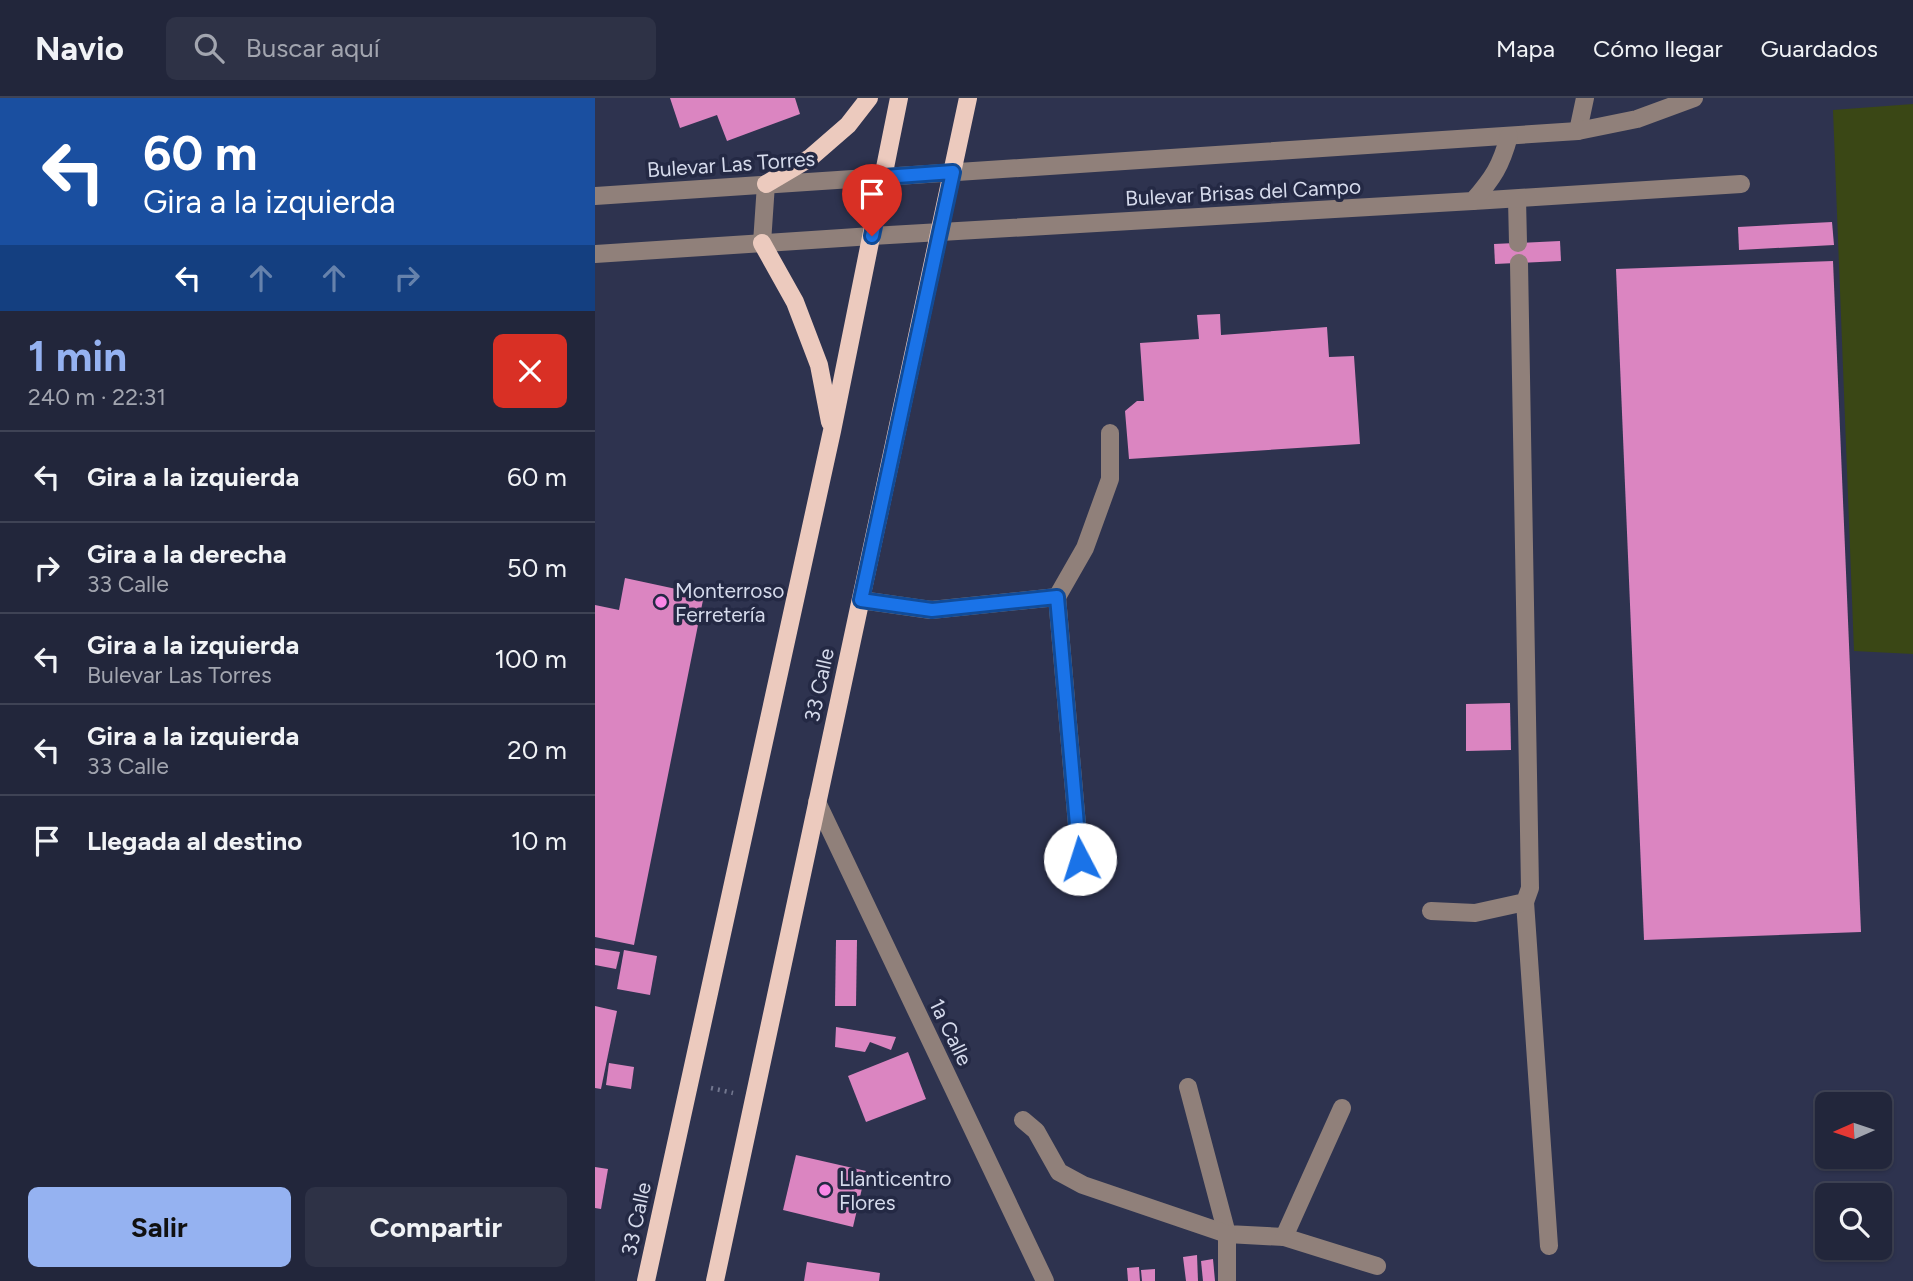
<!DOCTYPE html>
<html lang="es">
<meta charset="utf-8">
<style>
:root{--surface:#22263b;--page:#2e3246;--text:#f1f3f6;--muted:#a2a5af;--line:#3f4355;--accent:#95b2f1}
body{margin:0;font-family:Figtree,sans-serif;background:var(--page);color:var(--text);height:100vh;display:flex;flex-direction:column;font-size:26px;white-space:nowrap}
*{box-sizing:border-box;margin:0}
p{font-size:23px;color:var(--muted)}
.icon{flex:none;width:38px;height:38px;fill:none;stroke:currentColor;stroke-width:2;stroke-linecap:round;stroke-linejoin:round}
.map{position:relative;flex:1;overflow:hidden}
.details{display:flex;flex-direction:column;background:var(--surface);width:595px}
.details>*{flex:none}
.hud{background:#1a4fa0;color:#fff;overflow:hidden}
.needle{width:46px;rotate:267deg}
.fabs{position:absolute;left:1220px;top:994px;display:grid;gap:14px}
.fabs a{display:grid;place-items:center;width:77px;height:77px;border-radius:10px;background:var(--surface);box-shadow:0 2px 5px #0004,0 0 0 2px var(--line);font-size:35px}
.pin{position:absolute;display:grid;place-items:center;width:60px;height:60px;color:#fff;margin:-72px -30px;border-radius:50% 50% 50% 0;rotate:-45deg;box-shadow:0 0 7px #0007}
.pin .icon{rotate:45deg}
.me{position:absolute;width:77px;margin:-38px;rotate:355deg;stroke-linejoin:round;filter:drop-shadow(0 0 5px #0008)}
.turn{display:flex;align-items:center;gap:24px;height:147px;padding:0 28px;font-size:32px}
.turn .icon{width:91px;height:91px;stroke-width:2.5}
.turn b{display:block;font-size:49px;line-height:60px}
.lanes{display:flex;align-items:center;height:66px;padding:0 28px;background:#0003;justify-content:center;gap:35px;direction:ltr}
.lanes .off{opacity:.35}
.round{display:grid;place-items:center;flex:none;width:74px;height:74px;border-radius:10px;background:var(--page)}
.head{display:flex;align-items:center;justify-content:space-between;height:119px;padding:0 28px}
h1{font-size:42px;font-weight:700;line-height:52px;color:var(--accent)}
.button{display:flex;gap:14px;margin-top:auto;padding:14px 28px}
.button a{flex:1;height:80px;border-radius:10px;background:var(--accent);color:#111;font-size:28px;font-weight:700;line-height:80px;text-align:center}
.button a+a{background:var(--page);color:var(--text)}
ul{padding:0;list-style:none}
li{display:flex;align-items:center;gap:21px;height:91px;padding:0 28px;border-top:2px solid var(--line)}
li div{flex:1}
li b{display:block;font-size:26px}
li em{font-style:normal}
header{display:flex;align-items:center;gap:42px;box-sizing:border-box;height:98px;padding:0 35px;background:var(--surface);border-bottom:2px solid var(--line)}
header strong{font-size:33px}
nav{display:flex;gap:38px;margin-inline-start:auto;font-size:24px}
.search{width:490px;height:63px;background:var(--page);display:flex;align-items:center;gap:18px;box-sizing:border-box;padding:0 24px;border-radius:10px;color:var(--muted);font-size:26px}
main{display:flex;flex:1;min-height:0}
.map>svg:first-child{display:block}
.green{fill:#3a4715}
.building{fill:#db85c1}
.lines{fill:none;stroke-linecap:round;stroke-linejoin:round}
.path{stroke:#72778f;stroke-width:4.5;stroke-dasharray:2 5;stroke-linecap:butt}
.minor{stroke:#90807a;stroke-width:18}
.major{stroke:#eccabe;stroke-width:18}
.route-casing{stroke:#114b97;stroke-width:18}
.route{stroke:#1a73e8;stroke-width:12}
.poi-dot{fill:#fa87e7;stroke:#242944;stroke-width:2.5}
.labels{text-anchor:middle;dominant-baseline:central;stroke-width:7;stroke-linejoin:round;paint-order:stroke}
.street-label{font-size:21px;fill:#d5daeb;stroke:#242944}
.poi-label{font-size:21px;fill:#d5daeb;stroke:#242944;text-anchor:start}
</style>
<header>
<strong>Navio</strong>
<div class="search"><svg class="icon" aria-label="search" viewBox="0 0 24 24"><circle cx="10" cy="10" r="6"/><path d="M15 15l6 6"/></svg>Buscar aquí</div>
<nav><a>Mapa</a><a>Cómo llegar</a><a>Guardados</a></nav>
</header>
<main>
<section class="details">
<div class="hud">
<div class="turn"><svg class="icon" aria-label="left" viewBox="0 0 24 24"><path d="M17 20v-9H6M10 6l-5 5 5 5"/></svg><div><b>60 m</b>Gira a la izquierda</div></div>
<div class="lanes"><svg class="icon" aria-label="left" viewBox="0 0 24 24"><path d="M17 20v-9H6M10 6l-5 5 5 5"/></svg><svg class="icon off" aria-label="ahead" viewBox="0 0 24 24"><path d="M12 20V5M6 11l6-6 6 6"/></svg><svg class="icon off" aria-label="ahead" viewBox="0 0 24 24"><path d="M12 20V5M6 11l6-6 6 6"/></svg><svg class="icon off" aria-label="right" viewBox="0 0 24 24"><path d="M7 20v-9h11M14 6l5 5-5 5"/></svg></div>
</div>
<div class="head"><div><h1>1 min</h1><p>240 m · 22:31</p></div><a class="round" style="background:#d93025;color:#fff"><svg class="icon" aria-label="close" viewBox="0 0 24 24"><path d="M6 6l12 12M18 6L6 18"/></svg></a></div>
<ul>
<li><svg class="icon" aria-label="left" viewBox="0 0 24 24"><path d="M17 20v-9H6M10 6l-5 5 5 5"/></svg><div><b>Gira a la izquierda</b></div><em>60 m</em></li>
<li><svg class="icon" aria-label="right" viewBox="0 0 24 24"><path d="M7 20v-9h11M14 6l5 5-5 5"/></svg><div><b>Gira a la derecha</b><p>33 Calle</p></div><em>50 m</em></li>
<li><svg class="icon" aria-label="left" viewBox="0 0 24 24"><path d="M17 20v-9H6M10 6l-5 5 5 5"/></svg><div><b>Gira a la izquierda</b><p>Bulevar Las Torres</p></div><em>100 m</em></li>
<li><svg class="icon" aria-label="left" viewBox="0 0 24 24"><path d="M17 20v-9H6M10 6l-5 5 5 5"/></svg><div><b>Gira a la izquierda</b><p>33 Calle</p></div><em>20 m</em></li>
<li><svg class="icon" aria-label="arrive" viewBox="0 0 24 24"><path d="M6 21V4h12l-3 4 3 4H6"/></svg><div><b>Llegada al destino</b></div><em>10 m</em></li>
</ul>
<div class="button"><a>Salir</a><a>Compartir</a></div>
</section>
<div class="map">
<svg width="1318" height="1183" viewBox="0 0 1318 1183">
<rect width="100%" height="100%" fill="#2e334f"/>
<polygon class="green" points="1318,6 1318,556 1259,553 1238,12"/>
<g class="building">
<polygon points="75,0 200,0 205,16 132,43 122,17 85,30"/>
<polygon points="1237,124 1239,147 1144,152 1143,129"/>
<polygon points="965,143 966,163 900,166 899,146"/>
<polygon points="1238,163 1266,834 1049,842 1021,171"/>
<polygon points="625,216 626,237 732,229 734,259 759,258 765,346 534,361 530,313 542,303 549,303 545,245 604,241 602,217"/>
<polygon points="30,480 109,497 39,847 0,839 0,507 24,512"/>
<polygon points="915,605 916,652 871,653 871,606"/>
<polygon points="241,842 262,842 261,908 240,908"/>
<polygon points="0,850 25,854 21,871 0,867"/>
<polygon points="29,852 62,858 55,897 22,891"/>
<polygon points="0,908 22,913 6,991 0,990"/>
<polygon points="241,929 301,939 296,952 275,944 270,954 240,949"/>
<polygon points="313,954 331,1001 271,1024 253,978"/>
<polygon points="14,965 39,969 36,991 11,987"/>
<polygon points="201,1057 271,1073 258,1129 188,1112"/>
<polygon points="0,1069 13,1071 6,1111 0,1110"/>
<polygon points="602,1157 603,1183 591,1183 588,1159"/>
<polygon points="618,1161 620,1183 608,1183 606,1163"/>
<polygon points="212,1164 285,1175 284,1183 209,1183"/>
<polygon points="544,1169 545,1183 533,1183 532,1170"/>
<polygon points="560,1171 560,1183 547,1183 546,1172"/>
</g>
<g class="lines">
<polyline class="path" points="116,990 138,995"/>
<g class="minor">
<polyline points="983,33 990,0"/>
<polyline points="0,98 983,33 1042,21 1099,0"/>
<polyline points="922,101 923,145"/>
<polyline points="878,103 1146,86"/>
<polyline points="167,145 171,86"/>
<path d="M0,156l277,-18 601,-35c20,-23 28,-35 36,-65"/>
<polyline points="462,499 490,450 515,381 515,335"/>
<polyline points="266,502 336,512 462,499 485,761"/>
<polyline points="222,704 450,1183"/>
<polyline points="930,804 954,1148"/>
<polyline points="836,813 880,815 930,804 935,790 924,165"/>
<polyline points="593,989 632,1136 689,1139 747,1010"/>
<polyline points="428,1022 441,1033 464,1074 488,1087 632,1136 632,1183"/>
<polyline points="689,1139 782,1168"/>
</g>
<g class="major">
<polyline points="171,86 215,60 253,27 274,0"/>
<polyline points="167,145 200,204 224,267 235,324"/>
<polyline points="51,1183 237,333 304,0"/>
<polyline points="120,1183 373,0"/>
</g>
</g>
<g class="lines">
<g class="route-casing">
<polyline id="route" points="277,138 289,79 358,74 266,502 337,512 462,499 485,761"/>
</g>
<use href="#route" class="route"/>
</g>
<g class="poi-dot">
<circle cx="66" cy="504" r="7"/>
<circle cx="230" cy="1092" r="7"/>
</g>
<g class="labels">
<g class="street-label">
<text transform="translate(136 66) rotate(-4)">Bulevar Las Torres</text>
<text transform="translate(648 94) rotate(-3)">Bulevar Brisas del Campo</text>
<text transform="translate(224 587) rotate(-78)">33 Calle</text>
<text transform="translate(356 934) rotate(64)">1a Calle</text>
<text transform="translate(41 1121) rotate(-78)">33 Calle</text>
</g>
<g class="poi-label">
<text x="80" y="492">Monterroso<tspan x="80" dy="24">Ferretería</tspan></text>
<text x="244" y="1080">Llanticentro<tspan x="244" dy="24">Flores</tspan></text>
</g>
</g>
</svg>
<div class="fabs">
<a><svg class="needle" viewBox="-14 -14 28 28"><path d="M0-13l5 13h-10z" fill="#e53935"/><path d="M0 13l5-13h-10z" fill="#a2a5af"/></svg></a>
<a><svg class="icon" aria-label="search" viewBox="0 0 24 24"><circle cx="10" cy="10" r="6"/><path d="M15 15l6 6"/></svg></a>
</div>
<div class="pin" style="left:277px;top:138px;background:#d93025"><svg class="icon" aria-label="arrive" viewBox="0 0 24 24"><path d="M6 21V4h12l-3 4 3 4H6"/></svg></div>
<svg class="me" style="left:485px;top:761px" viewBox="-20 -20 40 40"><circle r="19" fill="#fff"/><path d="M0-13L10 11 0 6-10 11z" fill="#1a73e8"/></svg>
</div>
</main>
